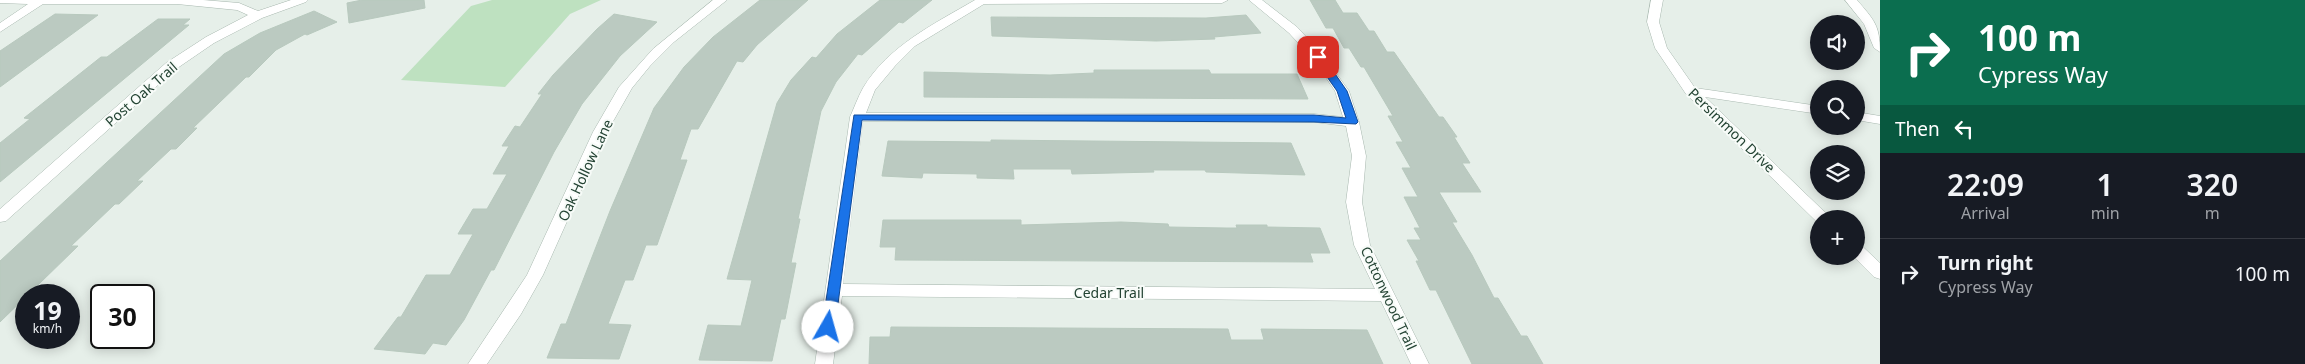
<!DOCTYPE html>
<style>
:root{--surface:#171b24;--page:#242831;--text:#f1f3f6;--muted:#9ea1a6;--line:#363941}
body{margin:0;font-family:"Noto Sans",sans-serif;background:var(--page);color:var(--text);height:100vh;display:flex;flex-direction:column;font-size:19px;white-space:nowrap}
*{box-sizing:border-box;margin:0}
p{font-size:16px;color:var(--muted)}
.icon{flex:none;width:28px;height:28px;fill:none;stroke:currentColor;stroke-width:2;stroke-linecap:round;stroke-linejoin:round}
.map{position:relative;flex:1;overflow:hidden}
.details{display:flex;flex-direction:column;background:var(--surface);width:425px}
.details>*{flex:none}
.top-card{background:#0b6e4f;color:#fff;overflow:hidden}
.fabs{position:absolute;left:1810px;top:15px;display:grid;gap:10px}
.fabs a{display:grid;place-items:center;width:55px;height:55px;border-radius:50%;background:var(--surface);box-shadow:0 2px 12px #0003;font-size:25px}
.speed{position:absolute;left:15px;top:284px;display:flex;gap:10px;font-size:25px;font-weight:700;text-align:center}
.speed>*{display:grid;place-content:center;width:65px;height:65px;border-radius:50%;background:var(--surface);box-shadow:0 2px 12px #0003;line-height:1}
.speed small{font-size:12px;font-weight:400}
.speed .limit{border:2px solid #111;border-radius:8px;background:#fff;color:#111}
.pin{position:absolute;display:grid;place-items:center;width:42px;height:42px;color:#fff;margin:-21px;border-radius:10px;box-shadow:0 2px 8px #0006}
.me{position:absolute;width:55px;margin:-28px;rotate:7deg;stroke-linejoin:round;filter:drop-shadow(0 0 4px #0008)}
.turn{display:flex;align-items:center;gap:18px;height:105px;padding:0 15px;font-size:22px}
.turn .icon{width:65px;height:65px;stroke-width:2.5}
.turn b{display:block;font-size:35px;line-height:42px}
.then{display:flex;align-items:center;height:48px;padding:0 15px;background:#0003;gap:10px;font-size:19px}
.eta{display:flex;justify-content:space-evenly;align-items:center;height:85px;text-align:center}
.eta b{font-size:30px;font-weight:600;line-height:35px}
ul{padding:0;list-style:none}
li{display:flex;align-items:center;gap:15px;height:70px;padding:0 15px;border-top:1px solid var(--line)}
li div{flex:1}
li b{display:block;font-size:19px}
li em{font-style:normal}
main{display:flex;flex:1;min-height:0}
.map>svg:first-child{display:block}
.green{fill:#bee1c0}
.building{fill:#bbcac1;stroke:#b8c9be}
.lines{fill:none;stroke-linecap:round;stroke-linejoin:round}
.minor-casing{stroke:#a8b8af;stroke-width:1}
.minor{fill:#fff;fill-rule:evenodd}
.route{fill:#1a73e8;stroke:#114b97}
.labels{text-anchor:middle;dominant-baseline:central;stroke-width:4;stroke-linejoin:round;paint-order:stroke}
.street-label{font-size:14px;fill:#234333;stroke:#f7fbf8}
</style>
<main>
<div class="map">
<svg width="1880" height="364" viewBox="0 0 1880 364">
<rect width="100%" height="100%" fill="#e6efe9"/>
<polygon class="green" points="492,0 601,0 570,14 505,87 401,80 471,6"/>
<g class="building">
<polygon points="362,0 424,0 425,8 349,23 347,3"/>
<polygon points="760,0 808,0 757,45 743,62 737,61 698,129 691,129 680,160 687,160 657,245 646,245 633,280 625,280 608,324 631,325 619,359 547,358 561,324 566,324 610,211 654,108 684,67 713,37"/>
<polygon points="880,0 932,0 903,23 899,22 862,55 858,54 836,82 821,111 798,219 800,219 791,263 796,263 785,319 781,319 772,361 699,360 708,325 741,326 752,280 727,279 777,103 791,80 812,57 816,58 837,34"/>
<polygon points="1310,0 1335,0 1343,13 1357,13 1369,31 1374,31 1387,52 1394,52 1439,117 1443,117 1457,137 1454,137 1470,163 1462,163 1481,192 1439,192 1457,222 1452,222 1472,255 1494,298 1498,298 1521,336 1527,336 1543,364 1472,364 1436,290 1430,290 1416,261 1419,261 1407,240 1421,240 1414,228 1420,228 1404,197 1418,197 1402,168 1411,168 1396,142 1403,142 1388,116 1393,116 1364,67 1361,67 1349,48 1344,48 1333,28 1326,28"/>
<polygon points="314,11 337,22 307,35 305,34 276,50 249,77 246,77 193,128 197,128 176,149 171,149 137,181 143,181 119,204 115,204 71,246 78,246 0,322 0,261 224,54 260,33"/>
<polygon points="55,14 98,15 0,87 0,51"/>
<polygon points="614,14 657,22 620,56 582,104 554,152 494,270 491,270 464,320 446,345 433,343 425,354 374,349 398,317 401,317 426,275 450,275 473,234 458,234 473,209 487,209 507,174 493,174 509,146 502,146 515,126 520,127 542,94 538,94 553,75 597,29"/>
<polygon points="1246,15 1261,33 1214,37 1215,39 1156,41 992,36 991,17 1206,18"/>
<polygon points="158,19 190,19 183,25 189,25 0,182 0,143 30,119 24,118 101,57 107,57"/>
<polygon points="1094,70 1209,70 1211,74 1297,74 1308,99 924,97 924,72 1050,75 1094,73"/>
<polygon points="991,140 1291,143 1305,175 1206,172 1205,170 1153,170 1154,172 1072,174 1071,169 1013,169 1014,179 977,178 977,174 923,173 922,178 882,176 888,141 991,142"/>
<polygon points="883,220 1021,220 1021,225 1121,222 1168,224 1169,227 1226,228 1237,228 1236,225 1267,225 1267,227 1320,228 1330,253 1310,253 1313,262 895,260 896,247 880,247"/>
<polygon points="891,327 1228,329 1231,340 1264,340 1261,329 1367,330 1383,364 869,364 870,337 890,337"/>
</g>
<g class="lines">
<g class="minor-casing">
<g id="minor">
<polygon points="0,0 203,0 239,3 258,11 291,0 308,0 306,2 262,18 214,43 176,69 6,221 0,222 0,209 166,63 206,37 248,15 237,10 177,4 43,4 0,32 0,23 28,4 0,3"/>
<polygon points="713,0 727,0 674,42 650,66 632,88 607,132 543,275 521,314 487,364 468,364 527,275 593,132 619,87 653,49"/>
<path d="M975,0h253l-6,3 -238,1 -69,42 -20,20 -20,24 -9,23 448,1 29,3 -8,-26 -21,-31 -25,-27 -40,-33h13l35,27 25,27 27,37 10,31 7,34 -4,46 8,43 59,119h-18l-30,-63 -539,-5 -9,68h-18l35,-247c4,-9 8,-20 13,-29 25,-42 71,-64 112,-88zM863,121l451,1 32,4 6,30 -6,46 8,43 21,44 -532,-5z"/>
<polygon points="1651,0 1663,0 1659,22 1667,48 1695,88 1819,106 1819,114 1705,97 1832,219 1819,219 1818,223 1686,94 1655,48 1647,22"/>
<path d="M1845,0h12c17,20 23,25 23,52l-6,-4 -10,-24z"/>
<polygon points="1856,112 1880,116 1880,124 1856,120"/>
<polygon points="1856,245 1862,246 1880,263 1880,279 1874,277 1853,256 1856,256"/>
</g>
</g>
<use href="#minor" class="minor"/>
</g>
<polygon class="route" points="1318,54 1322,55 1347,91 1358,122 1356,124 1314,122 862,120 835,327 833,331 824,331 822,327 854,115 1314,115 1346,118 1337,91 1313,57"/>
<g class="labels">
<g class="street-label">
<text transform="translate(141 94) rotate(-41)">Post Oak Trail</text>
<text transform="translate(1732 130) rotate(44)">Persimmon Drive</text>
<text transform="translate(585 170) rotate(-65)">Oak Hollow Lane</text>
<text x="1109" y="292">Cedar Trail</text>
<text transform="translate(1389 298) rotate(65)">Cottonwood Trail</text>
</g>
</g>
</svg>
<div class="fabs">
<a><svg class="icon" aria-label="sound" viewBox="0 0 24 24"><path d="M4 9h4l5-4v14l-5-4H4zM17 9q2 3 0 6"/></svg></a>
<a><svg class="icon" aria-label="search" viewBox="0 0 24 24"><circle cx="10" cy="10" r="6"/><path d="M15 15l6 6"/></svg></a>
<a><svg class="icon" aria-label="layers" viewBox="0 0 24 24"><path d="M12 4l9 5-9 5-9-5zM3 14l9 5 9-5"/></svg></a>
<a>+</a>
</div>
<div class="speed"><div>19<small>km/h</small></div><div class="limit">30</div></div>
<div class="pin" style="left:1318px;top:57px;background:#d93025"><svg class="icon" aria-label="arrive" viewBox="0 0 24 24"><path d="M6 21V4h12l-3 4 3 4H6"/></svg></div>
<svg class="me" style="left:828px;top:327px" viewBox="-20 -20 40 40"><circle r="19" fill="#fff"/><path d="M0-13L10 11 0 6-10 11z" fill="#1a73e8"/></svg>
</div>
<section class="details">
<div class="top-card">
<div class="turn"><svg class="icon" aria-label="right" viewBox="0 0 24 24"><path d="M7 20v-9h11M14 6l5 5-5 5"/></svg><div><b>100 m</b>Cypress Way</div></div>
<div class="then">Then<svg class="icon" aria-label="left" viewBox="0 0 24 24"><path d="M17 20v-9H6M10 6l-5 5 5 5"/></svg></div>
</div>
<div class="eta">
<div><b>22:09</b><p>Arrival</p></div>
<div><b>1</b><p>min</p></div>
<div><b>320</b><p>m</p></div>
</div>
<ul>
<li><svg class="icon" aria-label="right" viewBox="0 0 24 24"><path d="M7 20v-9h11M14 6l5 5-5 5"/></svg><div><b>Turn right</b><p>Cypress Way</p></div><em>100 m</em></li>
</ul>
</section>
</main>
